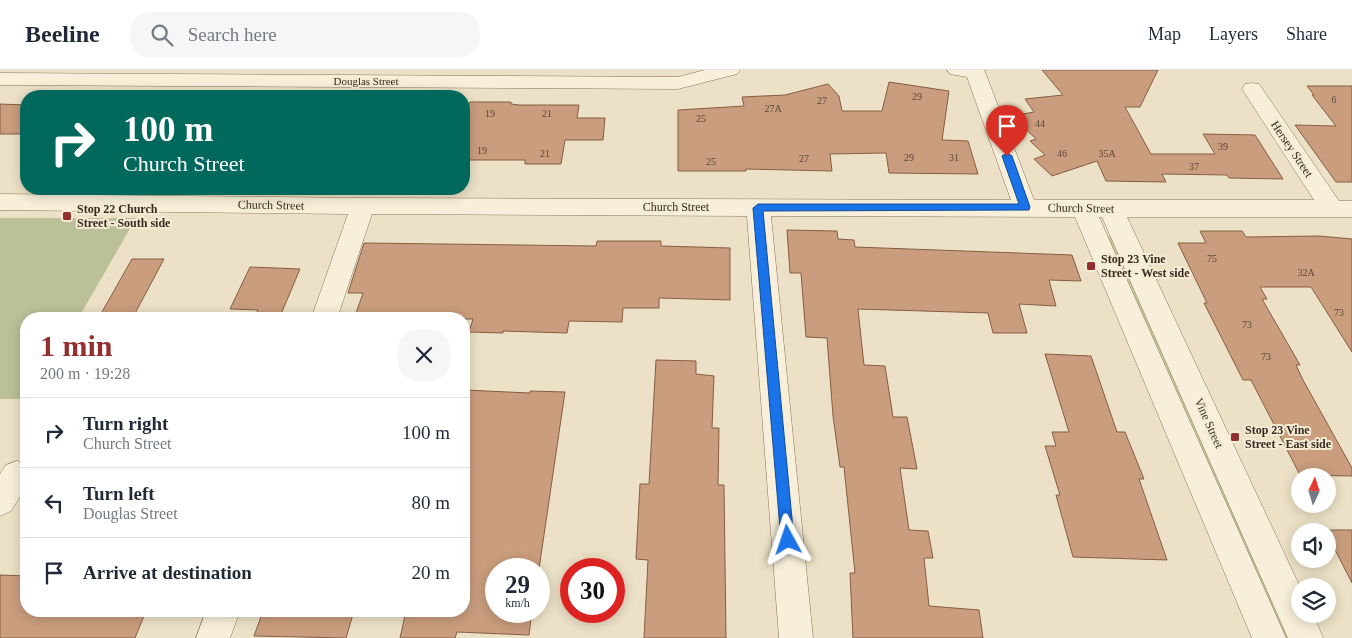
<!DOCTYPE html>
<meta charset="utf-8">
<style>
:root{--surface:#fff;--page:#f6f6f7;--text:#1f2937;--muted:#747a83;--line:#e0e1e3;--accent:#942f2f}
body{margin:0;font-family:Georgia,serif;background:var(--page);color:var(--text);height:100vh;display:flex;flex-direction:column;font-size:19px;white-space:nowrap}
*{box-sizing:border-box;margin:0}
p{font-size:16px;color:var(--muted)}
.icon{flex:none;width:28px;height:28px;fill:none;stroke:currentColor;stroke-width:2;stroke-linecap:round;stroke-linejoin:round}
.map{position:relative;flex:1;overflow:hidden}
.side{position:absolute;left:20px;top:242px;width:450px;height:305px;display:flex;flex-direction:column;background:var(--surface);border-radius:20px;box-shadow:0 2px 12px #0003}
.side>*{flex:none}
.guide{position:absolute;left:20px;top:20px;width:450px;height:105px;border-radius:20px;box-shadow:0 2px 12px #0003;background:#00695c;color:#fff;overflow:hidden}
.needle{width:32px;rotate:4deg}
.fabs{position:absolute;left:1291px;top:398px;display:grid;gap:10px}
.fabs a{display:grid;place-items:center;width:45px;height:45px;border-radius:50%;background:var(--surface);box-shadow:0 2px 12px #0003;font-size:25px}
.speed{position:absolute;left:485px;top:488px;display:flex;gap:10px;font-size:25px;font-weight:700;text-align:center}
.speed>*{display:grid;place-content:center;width:65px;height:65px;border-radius:50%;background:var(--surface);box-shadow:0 2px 12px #0003;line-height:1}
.speed small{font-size:12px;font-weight:400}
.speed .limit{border:8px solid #d22;background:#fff;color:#111}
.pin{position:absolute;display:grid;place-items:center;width:42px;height:42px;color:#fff;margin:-51px -21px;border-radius:50% 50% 50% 0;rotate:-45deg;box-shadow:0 0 5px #0007}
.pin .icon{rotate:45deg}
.me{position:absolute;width:55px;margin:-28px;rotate:355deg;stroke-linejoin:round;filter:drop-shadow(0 0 4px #0008)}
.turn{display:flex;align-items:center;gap:18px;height:105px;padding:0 20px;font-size:22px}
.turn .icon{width:65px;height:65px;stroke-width:2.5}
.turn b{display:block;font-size:35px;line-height:42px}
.round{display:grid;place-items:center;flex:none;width:52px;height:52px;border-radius:20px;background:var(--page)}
.summary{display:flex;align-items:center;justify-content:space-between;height:85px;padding:0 20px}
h1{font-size:30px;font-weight:600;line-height:38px;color:var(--accent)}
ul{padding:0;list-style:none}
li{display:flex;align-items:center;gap:15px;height:70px;padding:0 20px;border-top:1px solid var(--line)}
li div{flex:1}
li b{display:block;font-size:19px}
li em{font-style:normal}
header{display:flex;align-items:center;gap:30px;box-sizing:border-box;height:70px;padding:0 25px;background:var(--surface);border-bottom:1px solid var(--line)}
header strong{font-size:24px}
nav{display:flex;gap:28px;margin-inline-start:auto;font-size:18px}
.search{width:350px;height:45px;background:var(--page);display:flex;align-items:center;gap:12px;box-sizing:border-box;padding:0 18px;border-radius:20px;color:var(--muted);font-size:19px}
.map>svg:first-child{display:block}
.green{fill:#c4ca9a}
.cemetery{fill:#bbc099}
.building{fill:#c99d7d;stroke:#855e43}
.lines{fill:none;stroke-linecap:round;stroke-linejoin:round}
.minor-casing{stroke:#87735c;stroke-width:1}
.minor{fill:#f7efd9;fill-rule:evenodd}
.route{fill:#1a73e8;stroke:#114b97}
.poi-dot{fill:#942f2f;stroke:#f4ebd5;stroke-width:2}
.labels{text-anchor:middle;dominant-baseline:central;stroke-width:4;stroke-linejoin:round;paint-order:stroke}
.number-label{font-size:10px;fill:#5c4836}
.far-street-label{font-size:11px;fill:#382b1f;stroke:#f4ebd5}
.street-label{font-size:12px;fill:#382b1f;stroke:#f4ebd5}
.poi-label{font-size:12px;font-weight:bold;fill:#382b1f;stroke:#f4ebd5;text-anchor:start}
</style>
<header>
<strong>Beeline</strong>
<div class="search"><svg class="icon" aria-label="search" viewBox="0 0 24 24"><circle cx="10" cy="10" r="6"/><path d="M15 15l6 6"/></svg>Search here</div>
<nav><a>Map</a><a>Layers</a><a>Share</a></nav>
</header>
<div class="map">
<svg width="1352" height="568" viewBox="0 0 1352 568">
<rect width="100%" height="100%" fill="#ece1c6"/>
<polygon class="green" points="1101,166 1110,166 1294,568 1279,568"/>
<polygon class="cemetery" points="0,148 136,148 78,249 26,249 26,329 0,329"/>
<g class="building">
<polygon points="1042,0 1158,0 1140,37 1125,37 1151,84 1215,84 1203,64 1255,65 1283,109 1229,108 1227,105 1162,104 1166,112 1106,111 1097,91 1052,106 1034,89 1045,85 1030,71 1036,69 1012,46 1034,42 1025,29 1063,25"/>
<polygon points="889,12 949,21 942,70 968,71 978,104 889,103 886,83 830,84 832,101 746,99 746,101 678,101 678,40 744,36 742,27 785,25 828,14 839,26 842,41 882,41"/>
<polygon points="1307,16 1352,16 1352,112 1336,112 1295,55 1336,56 1312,25 1314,25"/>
<polygon points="470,32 511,32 511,34 519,35 579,35 577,48 605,48 603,70 565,70 561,94 525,94 525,90 464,90 464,35 469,35"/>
<polygon points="0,34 26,35 26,64 0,64"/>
<polygon points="787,160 837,161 838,169 854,170 855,177 1072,185 1081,211 1049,210 1056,236 1019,234 1027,263 993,263 988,243 858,239 864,295 885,296 893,347 907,347 917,399 900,398 909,460 928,461 933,488 924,488 929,536 979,540 983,568 853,568 850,503 855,503 844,397 840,397 833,346 827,268 806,267 801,203 790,203"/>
<polygon points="1200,161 1242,161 1246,167 1319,166 1352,169 1352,282 1311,217 1260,217 1267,229 1262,229 1300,295 1296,295 1303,310 1352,398 1352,406 1300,405 1251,310 1243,310 1204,233 1207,233 1178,173 1206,173"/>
<polygon points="597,171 661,171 661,176 730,178 730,230 659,228 659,238 623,238 622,252 569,251 567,263 503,261 503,263 469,262 473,249 354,249 363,223 348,223 364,173 596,176"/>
<polygon points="132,189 164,189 132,249 98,249"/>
<polygon points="250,197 300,199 279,249 254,249 258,240 230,239"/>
<polygon points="1045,284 1091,286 1117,362 1125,362 1144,409 1139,409 1167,490 1073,487 1056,425 1060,425 1045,376 1056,376 1052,362 1069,362"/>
<polygon points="656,290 696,291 696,304 714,306 712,358 719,358 718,415 724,415 726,568 644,568 648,490 636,489 640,414 649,414"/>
<polygon points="464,320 530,323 530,321 565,322 539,499 496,499 496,541 532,541 529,565 457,562 455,568 400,568 406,541 464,541"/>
<polygon points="1324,460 1352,460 1352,513 1328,466 1328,461"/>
<polygon points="0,505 26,506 26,541 146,541 135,568 0,568"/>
<polygon points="263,541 354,541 346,568 254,566"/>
</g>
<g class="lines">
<g class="minor-casing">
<g id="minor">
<polygon points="705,0 740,0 737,4 678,19 0,15 0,3 678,7"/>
<polygon points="947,0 984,0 985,2 1034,130 1314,130 1242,19 1245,14 1252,13 1259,14 1339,131 1352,131 1352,147 1127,147 1300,517 1300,544 1313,544 1323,568 1288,568 1102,147 1099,147 1286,568 1252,568 1075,147 771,146 813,568 779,568 747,146 372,144 337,249 311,249 348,144 0,140 0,124 363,128 1011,130 967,7 950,4"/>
<polygon points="17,391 26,395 26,417 11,441 0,446 0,404 6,395"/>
<polygon points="206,541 240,541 230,568 196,568"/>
</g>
</g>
<use href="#minor" class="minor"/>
</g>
<polygon class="route" points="1007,83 1012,86 1030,137 1029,140 763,141 794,470 792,475 788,477 783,475 781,470 753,138 758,134 1019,134 1002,86"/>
<g class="poi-dot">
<rect x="62" y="141" width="10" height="10" rx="2.5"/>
<rect x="1086" y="191" width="10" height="10" rx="2.5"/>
<rect x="1230" y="362" width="10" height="10" rx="2.5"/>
</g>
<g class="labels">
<g class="number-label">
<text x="917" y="26">29</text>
<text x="1334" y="29">6</text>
<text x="822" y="30">27</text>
<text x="773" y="38">27A</text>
<text x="490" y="43">19</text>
<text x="547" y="43">21</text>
<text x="701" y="48">25</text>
<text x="1040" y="53">44</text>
<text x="1223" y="76">39</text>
<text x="482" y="80">19</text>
<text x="545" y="83">21</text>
<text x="1062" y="83">46</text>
<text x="1107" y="83">35A</text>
<text x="909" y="87">29</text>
<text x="954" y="87">31</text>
<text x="804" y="88">27</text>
<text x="711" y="91">25</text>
<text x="1194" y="96">37</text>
<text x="1212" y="188">75</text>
<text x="1306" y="202">32A</text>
<text x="1339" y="242">73</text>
<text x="1247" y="254">73</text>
<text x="1266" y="286">73</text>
</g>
<g class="far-street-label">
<text x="366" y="11">Douglas Street</text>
</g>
<g class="street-label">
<text transform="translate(1292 79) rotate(56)">Hersey Street</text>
<text transform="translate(271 135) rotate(1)">Church Street</text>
<text x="676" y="137">Church Street</text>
<text transform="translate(1081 138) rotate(1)">Church Street</text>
<text transform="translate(1209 353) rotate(66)">Vine Street</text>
</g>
<g class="poi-label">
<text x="77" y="139">Stop 22 Church<tspan x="77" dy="14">Street - South side</tspan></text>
<text x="1101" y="189">Stop 23 Vine<tspan x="1101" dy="14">Street - West side</tspan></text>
<text x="1245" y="360">Stop 23 Vine<tspan x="1245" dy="14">Street - East side</tspan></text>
</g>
</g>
</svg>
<div class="fabs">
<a><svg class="needle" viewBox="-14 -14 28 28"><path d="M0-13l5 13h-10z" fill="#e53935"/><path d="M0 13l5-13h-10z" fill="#747a83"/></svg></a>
<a><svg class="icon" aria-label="sound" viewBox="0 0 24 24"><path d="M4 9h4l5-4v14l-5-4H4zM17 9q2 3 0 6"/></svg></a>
<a><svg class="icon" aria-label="layers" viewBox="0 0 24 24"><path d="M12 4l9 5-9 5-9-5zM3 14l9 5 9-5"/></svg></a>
</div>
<div class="speed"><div>29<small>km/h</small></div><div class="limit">30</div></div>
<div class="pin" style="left:1007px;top:86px;background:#d93025"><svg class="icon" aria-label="arrive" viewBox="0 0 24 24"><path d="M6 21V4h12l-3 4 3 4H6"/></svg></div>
<svg class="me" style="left:788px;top:470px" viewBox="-20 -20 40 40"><path d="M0-17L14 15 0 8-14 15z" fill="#1a73e8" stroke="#fff" stroke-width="4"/></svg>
<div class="guide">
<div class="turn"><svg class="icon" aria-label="right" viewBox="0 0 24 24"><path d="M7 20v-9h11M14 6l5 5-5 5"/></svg><div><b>100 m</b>Church Street</div></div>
</div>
<section class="side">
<div class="summary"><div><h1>1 min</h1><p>200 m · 19:28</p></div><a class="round"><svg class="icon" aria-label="close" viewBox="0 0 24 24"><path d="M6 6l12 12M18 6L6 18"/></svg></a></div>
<ul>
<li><svg class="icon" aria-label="right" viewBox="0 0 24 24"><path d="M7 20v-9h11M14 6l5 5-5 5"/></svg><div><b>Turn right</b><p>Church Street</p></div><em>100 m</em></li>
<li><svg class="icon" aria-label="left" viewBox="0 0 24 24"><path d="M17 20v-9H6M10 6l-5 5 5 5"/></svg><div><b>Turn left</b><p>Douglas Street</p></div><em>80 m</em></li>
<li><svg class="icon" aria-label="arrive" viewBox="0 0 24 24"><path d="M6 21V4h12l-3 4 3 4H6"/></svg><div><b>Arrive at destination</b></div><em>20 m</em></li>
</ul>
</section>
</div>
